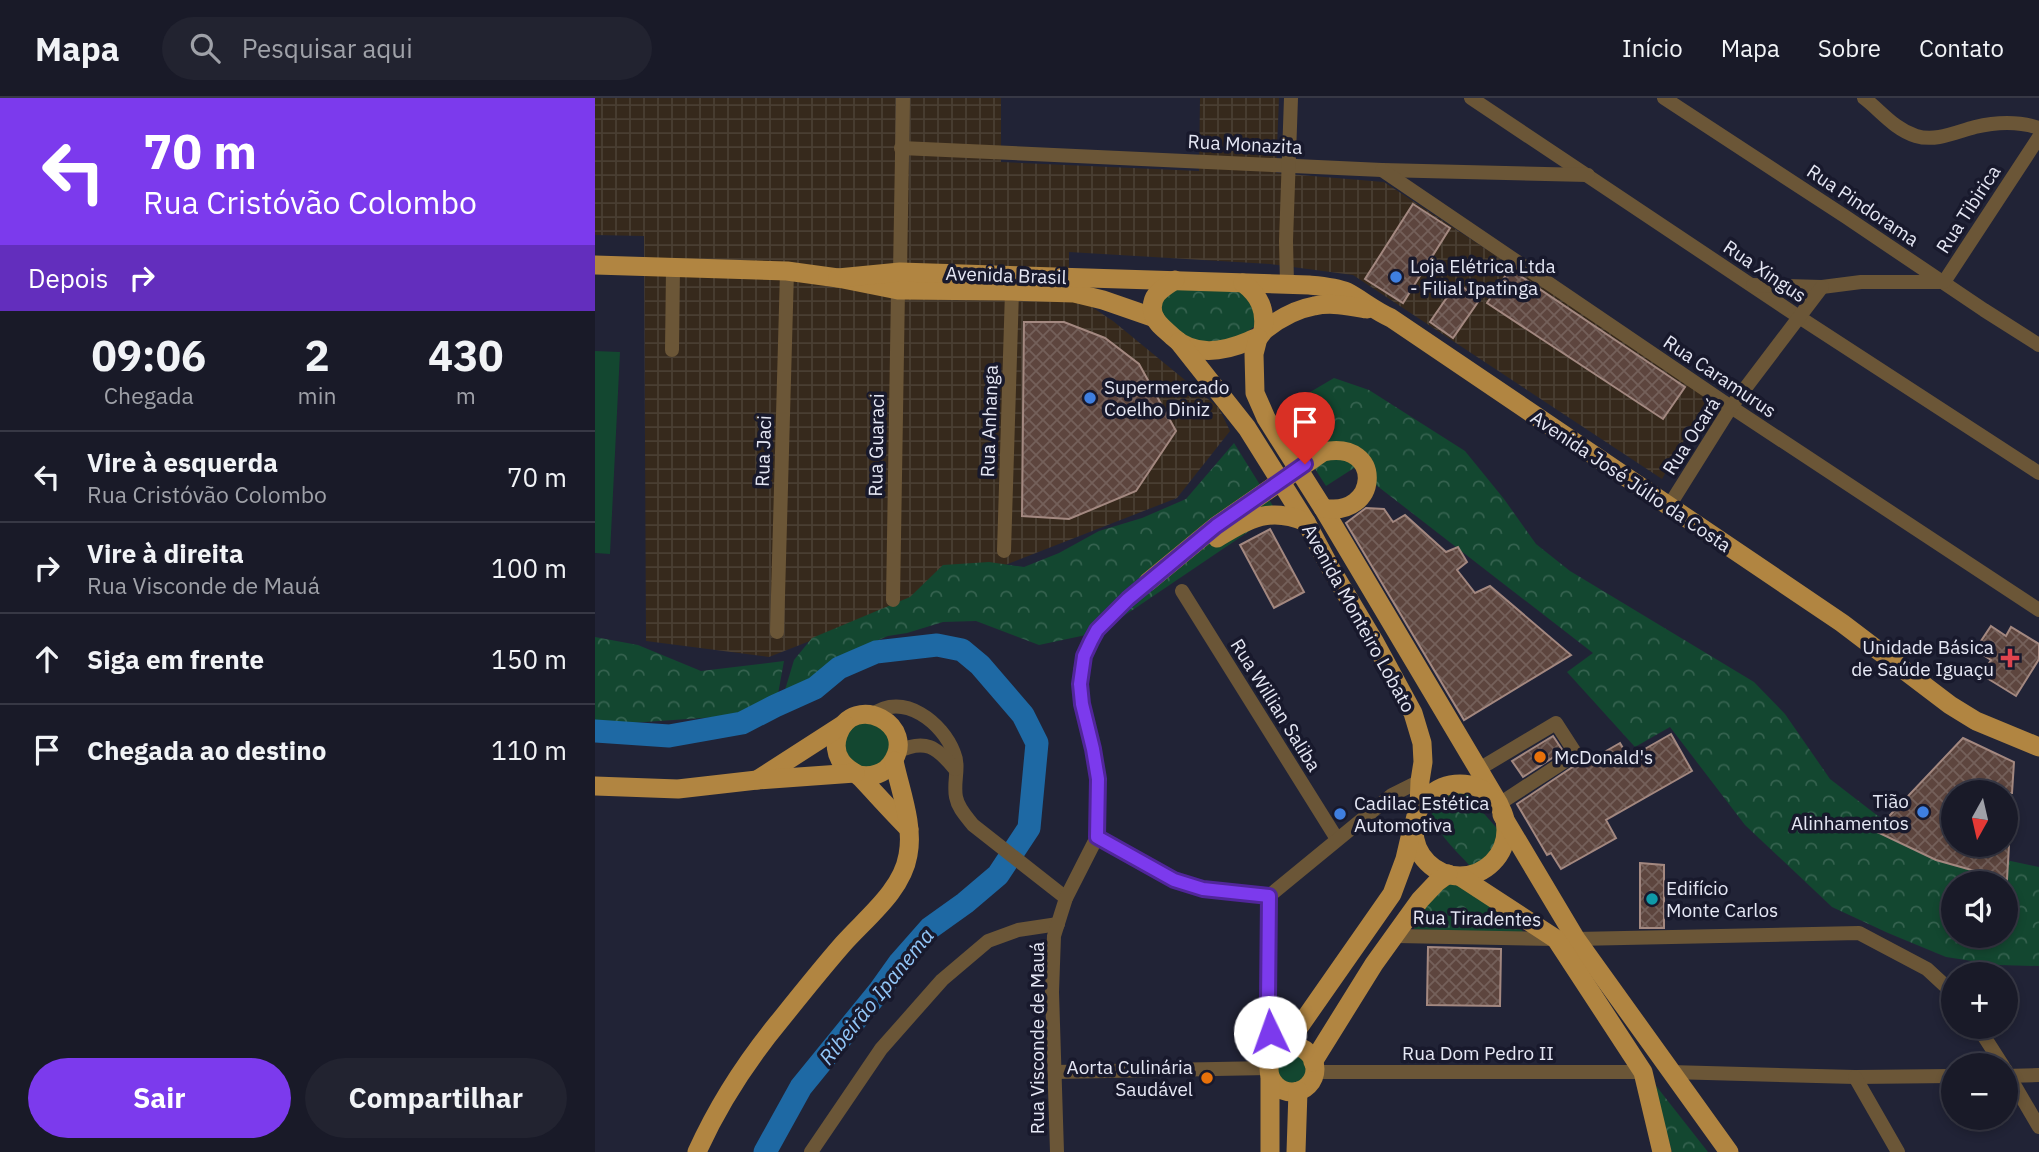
<!DOCTYPE html>
<html lang="pt">
<meta charset="utf-8">
<style>
:root{--surface:#191a28;--page:#222330;--text:#f1f3f6;--muted:#9fa1a8;--line:#373845;--accent:#7c3aed}
body{margin:0;font-family:"IBM Plex Sans",sans-serif;background:var(--page);color:var(--text);height:100vh;display:flex;flex-direction:column;font-size:26px;white-space:nowrap}
*{box-sizing:border-box;margin:0}
p{font-size:23px;color:var(--muted)}
.icon{flex:none;width:38px;height:38px;fill:none;stroke:currentColor;stroke-width:2;stroke-linecap:round;stroke-linejoin:round}
.map{position:relative;flex:1;overflow:hidden}
.drawer{display:flex;flex-direction:column;background:var(--surface);width:595px}
.drawer>*{flex:none}
.guide{background:#7c3aed;color:#fff;overflow:hidden}
.needle{width:46px;rotate:188deg}
.tools{position:absolute;left:1346px;top:682px;display:grid;gap:14px}
.tools a{display:grid;place-items:center;width:77px;height:77px;border-radius:50%;background:var(--surface);box-shadow:0 4px 10px #0003,0 0 0 2px var(--line);font-size:35px}
.pin{position:absolute;display:grid;place-items:center;width:60px;height:60px;color:#fff;margin:-72px -30px;border-radius:50% 50% 50% 0;rotate:-45deg;box-shadow:0 0 7px #0007}
.pin .icon{rotate:45deg}
.me{position:absolute;width:77px;margin:-38px;rotate:357deg;stroke-linejoin:round;filter:drop-shadow(0 0 5px #0008)}
.turn{display:flex;align-items:center;gap:24px;height:147px;padding:0 28px;font-size:32px}
.turn .icon{width:91px;height:91px;stroke-width:2.5}
.turn b{display:block;font-size:49px;line-height:60px}
.then{display:flex;align-items:center;height:66px;padding:0 28px;background:#0003;gap:14px;font-size:26px}
.eta{display:flex;justify-content:space-evenly;align-items:center;height:119px;text-align:center}
.eta b{font-size:42px;font-weight:800;line-height:49px}
.action{display:flex;gap:14px;margin-top:auto;padding:14px 28px}
.action a{flex:1;height:80px;border-radius:42px;background:var(--accent);color:#fff;font-size:28px;font-weight:800;line-height:80px;text-align:center}
.action a+a{background:var(--page);color:var(--text)}
ul{padding:0;list-style:none}
li{display:flex;align-items:center;gap:21px;height:91px;padding:0 28px;border-top:2px solid var(--line)}
li div{flex:1}
li b{display:block;font-size:26px}
li em{font-style:normal}
header{display:flex;align-items:center;gap:42px;box-sizing:border-box;height:98px;padding:0 35px;background:var(--surface);border-bottom:2px solid var(--line)}
header strong{font-size:33px}
nav{display:flex;gap:38px;margin-inline-start:auto;font-size:24px}
.search{width:490px;height:63px;background:var(--page);display:flex;align-items:center;gap:18px;box-sizing:border-box;padding:0 24px;border-radius:38px;color:var(--muted);font-size:26px}
main{display:flex;flex:1;min-height:0}
.map>svg:first-child{display:block}
.industrial{fill:url(#industrial-grid)}
.grass{fill:#134730}
.forest{fill:url(#forest-crowns);fill-rule:evenodd}
.lines{fill:none;stroke-linecap:round;stroke-linejoin:round}
.river{stroke:#1e69a4;stroke-width:23}
.building{fill:url(#building-cross-hatch);stroke:#a38880;stroke-width:2}
.minor{stroke:#6b5637;stroke-width:14}
.major{stroke:#b18541;stroke-width:19}
.route-casing{stroke:#51269a;stroke-width:18}
.route{stroke:#7c3aed;stroke-width:12}
.shop-dot{fill:#3f7fe0;stroke:#18192c;stroke-width:2.5}
.health-dot{fill:#e0444e;stroke:#18192c;stroke-width:2.5}
.food-dot{fill:#e8710a;stroke:#18192c;stroke-width:2.5}
.culture-dot{fill:#0f9aa8;stroke:#18192c;stroke-width:2.5}
.labels{text-anchor:middle;dominant-baseline:central;stroke-width:7;stroke-linejoin:round;paint-order:stroke}
.street-label{font-size:19px;fill:#e5e7f4;stroke:#18192c}
.poi-label{font-size:19px;fill:#e5e7f4;stroke:#18192c;text-anchor:start}
.water-label{font-size:21px;font-style:italic;fill:#93c7f9;stroke:#18192c}
</style>
<header>
<strong>Mapa</strong>
<div class="search"><svg class="icon" aria-label="search" viewBox="0 0 24 24"><circle cx="10" cy="10" r="6"/><path d="M15 15l6 6"/></svg>Pesquisar aqui</div>
<nav><a>Início</a><a>Mapa</a><a>Sobre</a><a>Contato</a></nav>
</header>
<main>
<section class="drawer">
<div class="guide">
<div class="turn"><svg class="icon" aria-label="left" viewBox="0 0 24 24"><path d="M17 20v-9H6M10 6l-5 5 5 5"/></svg><div><b>70 m</b>Rua Cristóvão Colombo</div></div>
<div class="then">Depois<svg class="icon" aria-label="right" viewBox="0 0 24 24"><path d="M7 20v-9h11M14 6l5 5-5 5"/></svg></div>
</div>
<div class="eta">
<div><b>09:06</b><p>Chegada</p></div>
<div><b>2</b><p>min</p></div>
<div><b>430</b><p>m</p></div>
</div>
<ul>
<li><svg class="icon" aria-label="left" viewBox="0 0 24 24"><path d="M17 20v-9H6M10 6l-5 5 5 5"/></svg><div><b>Vire à esquerda</b><p>Rua Cristóvão Colombo</p></div><em>70 m</em></li>
<li><svg class="icon" aria-label="right" viewBox="0 0 24 24"><path d="M7 20v-9h11M14 6l5 5-5 5"/></svg><div><b>Vire à direita</b><p>Rua Visconde de Mauá</p></div><em>100 m</em></li>
<li><svg class="icon" aria-label="ahead" viewBox="0 0 24 24"><path d="M12 20V5M6 11l6-6 6 6"/></svg><div><b>Siga em frente</b></div><em>150 m</em></li>
<li><svg class="icon" aria-label="arrive" viewBox="0 0 24 24"><path d="M6 21V4h12l-3 4 3 4H6"/></svg><div><b>Chegada ao destino</b></div><em>110 m</em></li>
</ul>
<div class="action"><a>Sair</a><a>Compartilhar</a></div>
</section>
<div class="map">
<svg width="1444" height="1054" viewBox="0 0 1444 1054">
<defs>
<pattern id="industrial-grid" width="8" height="8" patternUnits="userSpaceOnUse" patternTransform="scale(1.75)"><rect width="8" height="8" fill="#36291c"/><path d="M0 4h8M4 0v8" fill="none" stroke="#493e32"/></pattern>
<pattern id="forest-crowns" width="20" height="18" patternUnits="userSpaceOnUse" patternTransform="scale(1.75)"><rect width="20" height="18" fill="#134730"/><path d="M2 6a3 3 0 1 1 6 0M12 15a3 3 0 1 1 6 0" fill="none" stroke="#35624f"/></pattern>
<pattern id="building-cross-hatch" width="8" height="8" patternUnits="userSpaceOnUse" patternTransform="scale(1.75)"><rect width="8" height="8" fill="#5d453e"/><path d="M0 0l8 8M0 8l8-8" fill="none" stroke="#74605a"/></pattern>
</defs>
<rect width="100%" height="100%" fill="#212336"/>
<polygon class="industrial" points="0,0 406,0 406,64 604,73 605,0 684,0 681,75 789,84 1114,298 1067,381 758,177 675,166 474,154 474,194 518,223 624,310 635,333 582,400 174,559 51,543 49,138 0,137"/>
<g class="grass">
<polygon points="0,253 25,254 15,456 0,455"/>
<polygon points="262,623 287,626 297,649 284,670 259,670 245,641"/>
<circle cx="697" cy="971" r="17"/>
</g>
<g class="forest">
<polygon points="580,188 644,190 659,211 660,228 642,241 627,244 603,243 584,238 565,216 567,195"/>
<path d="M739,280l35,12 96,61 39,48 32,45 34,27 184,111 31,32 45,65 48,37 53,24 61,17 47,10v99l-41,-1 -52,-8 -58,-24 -56,-26 -87,-82 -75,-98 -35,20 -68,-75 26,-19 -239,-185 -28,18 -48,-75zM1358,786h52v52h-52z"/>
<polygon points="639,345 683,416 681,415 505,534 444,547 381,523 348,524 312,535 293,538 252,555 205,592 190,592 199,562 217,540 315,499 348,467 394,464 429,469 464,455 504,433 547,420 591,401"/>
<polygon points="0,539 43,547 106,573 189,563 183,596 135,618 22,626 0,624"/>
<path d="M853,692l16,1 38,43c-4,15 -12,23 -23,33h-8c-17,-19 -40,-38 -41,-64z"/>
<polygon points="861,783 916,820 931,837 819,831 824,814 844,789"/>
<polygon points="1058,984 1113,1054 1077,1054"/>
</g>
<g class="lines">
<polyline class="river" points="0,633 74,638 147,625 180,608 220,590 244,570 281,554 342,547 367,552 385,567 428,617 442,645 434,730 403,777 370,805 335,830 305,864 285,892 206,989 170,1054"/>
</g>
<g class="building">
<polygon points="818,106 855,130 808,205 770,181"/>
<polygon points="915,171 1090,289 1068,321 892,205"/>
<polygon points="862,185 885,201 858,240 835,224"/>
<polygon points="429,224 469,224 510,240 544,266 581,333 541,393 474,421 427,418"/>
<polygon points="771,410 789,411 798,424 810,417 851,454 863,449 872,464 862,472 880,495 895,488 976,557 869,622 751,425"/>
<polygon points="675,431 709,494 679,510 645,447"/>
<polygon points="1396,528 1411,538 1416,529 1444,546 1444,561 1421,598 1387,577 1396,562 1380,552"/>
<polygon points="1076,636 1097,673 1011,722 1021,740 966,771 956,755 952,757 922,706 988,662 990,665 1025,645 1034,660"/>
<polygon points="958,638 968,653 928,679 917,663"/>
<polygon points="1368,640 1419,664 1417,695 1358,695 1358,747 1414,747 1412,782 1341,762 1280,733"/>
<polygon points="1045,765 1069,767 1069,830 1045,830"/>
<polygon points="833,849 906,851 905,908 832,907"/>
</g>
<g class="lines">
<g class="minor">
<polyline points="876,0 1204,219 1444,375"/>
<polyline points="1069,0 1251,119 1389,212 1444,247"/>
<path d="M1269,0c17,13 30,31 52,38 20,6 40,-4 59,-9 21,-5 43,-6 64,1"/>
<polyline points="306,50 787,72 993,77"/>
<polyline points="787,72 1136,309 1444,512"/>
<polyline points="305,174 308,0"/>
<polyline points="692,185 691,143 696,0"/>
<polyline points="1158,187 1227,189 1266,184 1349,184 1444,39"/>
<polyline points="77,252 78,169"/>
<polyline points="1074,408 1136,309 1227,189"/>
<polyline points="409,453 417,193"/>
<polyline points="587,493 742,741"/>
<polyline points="298,502 303,192"/>
<polyline points="182,534 192,173"/>
<path d="M277,617c31,-24 71,8 82,38 6,14 -1,29 2,44 2,11 10,19 17,28l93,73"/>
<path d="M302,654c28,-14 40,-5 58,17"/>
<polyline points="884,671 961,625 981,656 904,706"/>
<polyline points="502,739 579,782 608,791 674,798"/>
<polyline points="674,798 797,697 825,683"/>
<path d="M674,798c0,52 -6,107 7,157"/>
<polyline points="802,838 961,841"/>
<polyline points="981,841 1264,835 1332,871 1358,895"/>
<polyline points="1383,929 1408,968"/>
<polyline points="1410,971 1444,1029"/>
<polyline points="460,974 674,970"/>
<polyline points="718,974 1048,974"/>
<polyline points="1075,974 1260,979 1358,978"/>
<polyline points="1410,978 1444,977"/>
<polyline points="1260,979 1303,1054"/>
<polyline points="216,1054 286,951 347,882 393,843 423,832 463,826"/>
<polyline points="462,1054 457,894 459,838 471,800 502,739 503,681 498,651 487,606 485,573 489,558 502,532 533,501 553,484"/>
</g>
<g class="major">
<polyline points="0,167 192,173 243,180 303,192 417,193 479,195 508,202 560,220"/>
<path d="M243,180l62,-6 409,13c12,1 27,2 38,7 15,8 28,19 44,26l451,305 108,82 26,16 63,26"/>
<path d="M580,182c-12,8 -26,15 -22,33 2,10 13,17 20,24 22,20 50,15 76,4 1,-1 8,-3 10,-4 2,-2 4,-6 7,-8 13,-10 31,-20 48,-23 17,-4 36,0 53,3"/>
<path d="M648,185c17,13 23,27 20,48"/>
<polyline points="663,240 659,256 660,295 671,320 728,410 904,706"/>
<polyline points="584,244 652,330 711,424 736,471 779,543 818,615 827,645 828,664 825,683 824,709"/>
<path d="M622,440c32,-19 52,-32 89,-16"/>
<path d="M553,484l68,-56 107,-74c62,-13 56,67 0,56"/>
<path d="M263,677c13,2 25,0 33,-11 29,-39 -38,-73 -53,-29 -3,9 -2,19 3,26 5,8 13,10 20,17 16,17 31,34 48,51"/>
<polyline points="162,682 249,626"/>
<circle cx="865" cy="732" r="46"/>
<polyline points="0,688 83,691 162,682 260,675"/>
<polyline points="907,717 981,841 1134,1054"/>
<polyline points="866,779 961,841 1048,974 1067,1054"/>
<circle cx="697" cy="971" r="23"/>
<polyline points="692,949 702,932 797,796 810,761 817,731"/>
<polyline points="718,964 779,866 825,802 842,784 853,776"/>
<path d="M102,1054c22,-49 51,-93 85,-134 20,-25 40,-50 61,-74 23,-26 59,-53 65,-89 6,-30 -8,-65 -14,-94"/>
<polyline points="675,1054 675,979"/>
<polyline points="701,1054 703,993"/>
</g>
</g>
<g class="lines">
<g class="route-casing">
<polyline id="route" points="675,934 673,904 674,798 608,791 579,782 502,739 503,681 498,651 487,606 485,586 489,558 496,543 502,532 533,501 621,428 710,366"/>
</g>
<use href="#route" class="route"/>
</g>
<g class="shop-dot">
<circle cx="801" cy="179" r="7"/>
<circle cx="495" cy="300" r="7"/>
<circle cx="1328" cy="714" r="7"/>
<circle cx="745" cy="716" r="7"/>
</g>
<path class="health-dot" d="M1411.5 549.5h7v7h7v7h-7v7h-7v-7h-7v-7h7z"/>
<g class="food-dot">
<circle cx="945" cy="659" r="7"/>
<circle cx="612" cy="980" r="7"/>
</g>
<circle class="culture-dot" cx="1057" cy="801" r="7"/>
<g class="labels">
<g class="street-label">
<text transform="translate(650 46) rotate(3)">Rua Monazita</text>
<text transform="translate(1268 107) rotate(34)">Rua Pindorama</text>
<text transform="translate(1373 111) rotate(-57)">Rua Tibirica</text>
<text transform="translate(1170 173) rotate(34)">Rua Xingus</text>
<text transform="translate(411 177) rotate(2)">Avenida Brasil</text>
<text transform="translate(1125 278) rotate(34)">Rua Caramurus</text>
<text transform="translate(394 323) rotate(-88)">Rua Anhanga</text>
<text transform="translate(1096 338) rotate(-57)">Rua Ocará</text>
<text transform="translate(281 347) rotate(-89)">Rua Guaraci</text>
<text transform="translate(168 353) rotate(-88)">Rua Jaci</text>
<text transform="translate(1036 383) rotate(34)">Avenida José Júlio da Costa</text>
<text transform="translate(764 520) rotate(61)">Avenida Monteiro Lobato</text>
<text transform="translate(681 607) rotate(58)">Rua Willian Saliba</text>
<text transform="translate(882 820) rotate(1)">Rua Tiradentes</text>
<text transform="translate(442 940) rotate(-90)">Rua Visconde de Mauá</text>
<text x="883" y="955">Rua Dom Pedro II</text>
</g>
<g class="poi-label">
<text x="815" y="168">Loja Elétrica Ltda<tspan x="815" dy="22">- Filial Ipatinga</tspan></text>
<text x="509" y="289">Supermercado<tspan x="509" dy="22">Coelho Diniz</tspan></text>
<text x="1399" y="549" text-anchor="end">Unidade Básica<tspan x="1399" dy="22">de Saúde Iguaçu</tspan></text>
<text x="959" y="659">McDonald's</text>
<text x="1314" y="703" text-anchor="end">Tião<tspan x="1314" dy="22">Alinhamentos</tspan></text>
<text x="759" y="705">Cadilac Estética<tspan x="759" dy="22">Automotiva</tspan></text>
<text x="1071" y="790">Edifício<tspan x="1071" dy="22">Monte Carlos</tspan></text>
<text x="598" y="969" text-anchor="end">Aorta Culinária<tspan x="598" dy="22">Saudável</tspan></text>
</g>
<g class="water-label">
<text transform="translate(281 898) rotate(-51)">Ribeirão Ipanema</text>
</g>
</g>
</svg>
<div class="tools">
<a><svg class="needle" viewBox="-14 -14 28 28"><path d="M0-13l5 13h-10z" fill="#e53935"/><path d="M0 13l5-13h-10z" fill="#9fa1a8"/></svg></a>
<a><svg class="icon" aria-label="sound" viewBox="0 0 24 24"><path d="M4 9h4l5-4v14l-5-4H4zM17 9q2 3 0 6"/></svg></a>
<a>+</a>
<a>−</a>
</div>
<div class="pin" style="left:710px;top:366px;background:#d93025"><svg class="icon" aria-label="arrive" viewBox="0 0 24 24"><path d="M6 21V4h12l-3 4 3 4H6"/></svg></div>
<svg class="me" style="left:675px;top:934px" viewBox="-20 -20 40 40"><circle r="19" fill="#fff"/><path d="M0-13L10 11 0 6-10 11z" fill="#7c3aed"/></svg>
</div>
</main>
